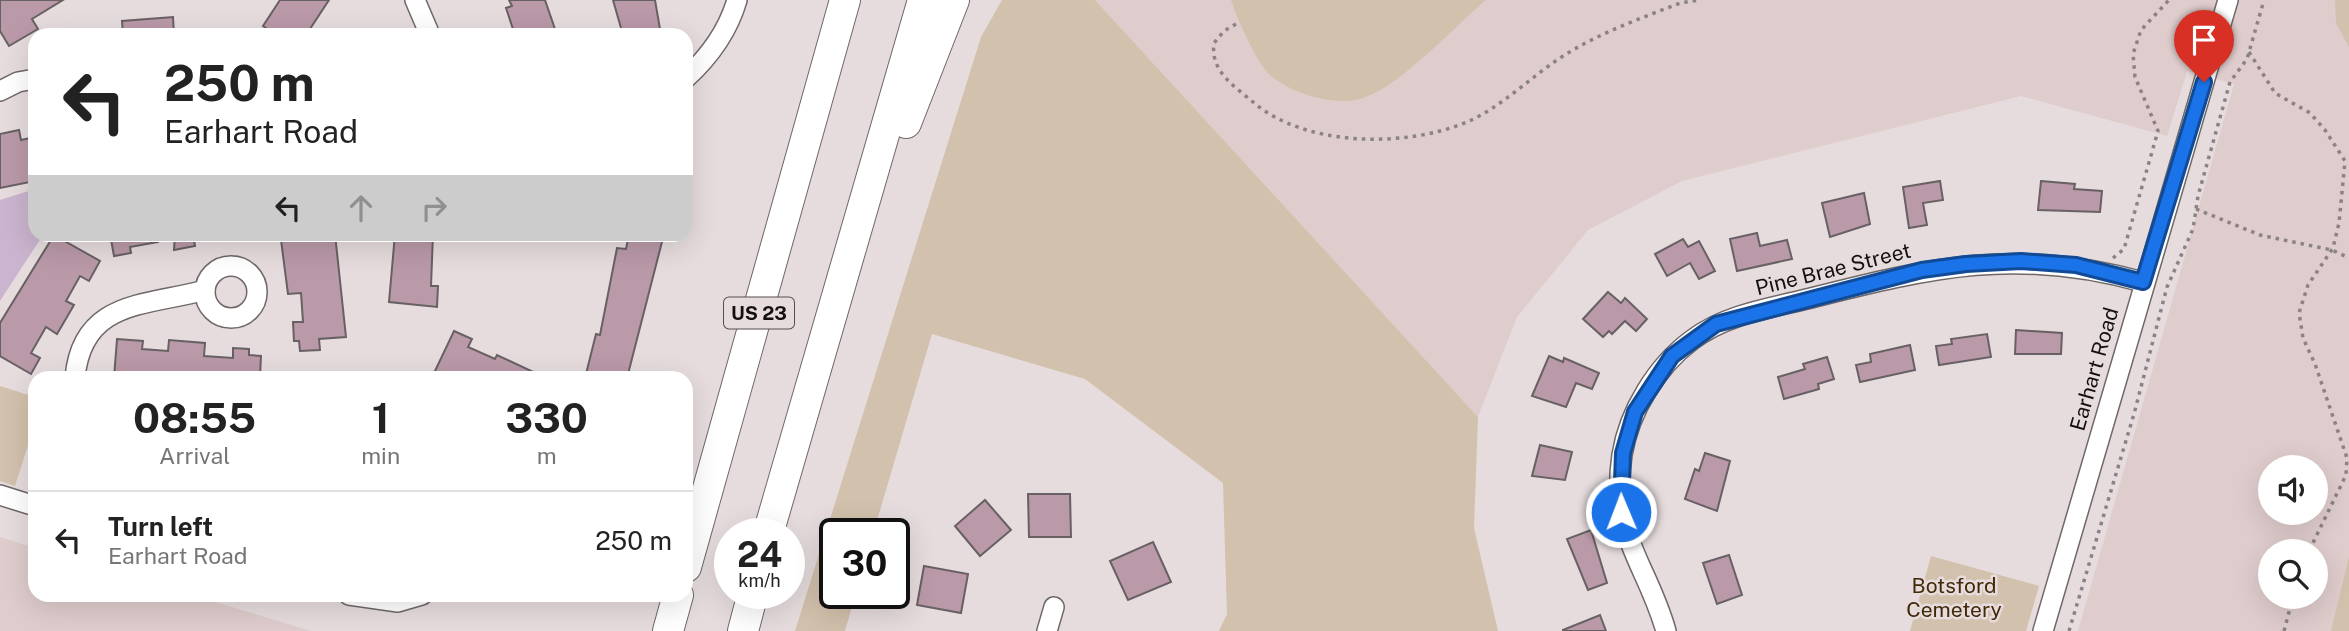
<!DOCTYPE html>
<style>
:root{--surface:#fff;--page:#f2f2f2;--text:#222;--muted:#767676;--line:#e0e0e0}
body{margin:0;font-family:"Public Sans",sans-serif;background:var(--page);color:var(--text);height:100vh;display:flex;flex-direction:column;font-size:26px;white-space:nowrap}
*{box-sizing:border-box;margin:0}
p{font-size:23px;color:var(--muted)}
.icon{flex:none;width:38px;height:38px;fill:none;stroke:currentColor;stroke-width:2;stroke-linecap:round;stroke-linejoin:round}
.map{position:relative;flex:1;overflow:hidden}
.details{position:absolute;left:28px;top:371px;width:665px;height:231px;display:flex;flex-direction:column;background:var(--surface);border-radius:21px;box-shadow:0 7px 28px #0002}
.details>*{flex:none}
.hud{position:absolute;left:28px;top:28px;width:665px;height:214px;border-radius:21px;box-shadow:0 7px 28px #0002;background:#fff;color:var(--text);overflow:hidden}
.buttons{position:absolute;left:2258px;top:455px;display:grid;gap:14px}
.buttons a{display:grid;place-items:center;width:70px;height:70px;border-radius:50%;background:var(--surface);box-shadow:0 7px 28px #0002;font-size:35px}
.speed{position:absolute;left:714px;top:518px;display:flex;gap:14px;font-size:35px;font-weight:700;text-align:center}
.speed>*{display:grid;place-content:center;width:91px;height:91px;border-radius:50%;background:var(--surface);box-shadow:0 7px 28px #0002;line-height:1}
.speed small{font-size:18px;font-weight:400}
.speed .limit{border:4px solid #111;border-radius:10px;background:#fff;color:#111}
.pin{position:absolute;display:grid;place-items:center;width:60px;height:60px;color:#fff;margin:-72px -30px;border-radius:50% 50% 50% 0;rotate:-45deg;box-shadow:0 0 7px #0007}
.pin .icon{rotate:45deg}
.me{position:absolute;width:77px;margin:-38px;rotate:359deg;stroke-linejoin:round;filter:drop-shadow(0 0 5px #0008)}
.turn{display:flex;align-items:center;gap:24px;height:147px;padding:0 21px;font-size:32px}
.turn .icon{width:91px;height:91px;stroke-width:2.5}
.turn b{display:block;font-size:49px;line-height:60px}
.lanes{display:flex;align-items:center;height:66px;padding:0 21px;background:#0003;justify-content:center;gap:35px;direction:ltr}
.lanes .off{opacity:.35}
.eta{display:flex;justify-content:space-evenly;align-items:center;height:119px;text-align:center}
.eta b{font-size:42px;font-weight:700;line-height:49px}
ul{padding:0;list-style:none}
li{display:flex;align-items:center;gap:21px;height:98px;padding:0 21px;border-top:2px solid var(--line)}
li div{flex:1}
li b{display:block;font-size:26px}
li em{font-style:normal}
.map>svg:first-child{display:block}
.built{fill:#dfcccc;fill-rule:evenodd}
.green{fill:#d2c1ac}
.water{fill:#cab4cf}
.building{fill:#ba99a8;stroke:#686164;stroke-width:2}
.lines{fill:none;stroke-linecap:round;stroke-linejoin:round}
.minor-casing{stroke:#706767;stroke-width:22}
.highway-casing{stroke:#706767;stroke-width:32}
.path{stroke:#8a8384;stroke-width:3.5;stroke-dasharray:3.5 5;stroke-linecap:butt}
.minor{stroke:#fff;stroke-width:19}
.highway{stroke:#fff;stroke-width:30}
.route-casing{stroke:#114b97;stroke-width:18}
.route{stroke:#1a73e8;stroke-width:12}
.labels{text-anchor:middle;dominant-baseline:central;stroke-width:5;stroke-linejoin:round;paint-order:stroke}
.shield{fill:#e6dcdd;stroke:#524d4e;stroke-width:2}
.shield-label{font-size:19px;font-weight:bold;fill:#131010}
.street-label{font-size:21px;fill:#131010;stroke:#e6dcdd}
.park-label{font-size:21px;fill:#412906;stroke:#e6dcdd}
</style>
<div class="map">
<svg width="2349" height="631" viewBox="0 0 2349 631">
<rect width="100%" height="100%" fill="#e6dcdd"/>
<g class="built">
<path d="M1095,0h1254v631h-271l156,-547 -47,-13 -20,65 -146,-40 -339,85 -94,49 -71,87 -39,100zM2270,467h45v46h-45zM2270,551h45v46h-45z"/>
<polygon points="0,537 35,548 35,595 192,595 311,631 0,631"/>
</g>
<g class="green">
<polygon points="1002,0 1095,0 1478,417 1474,528 1498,631 1219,631 1227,614 1223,483 1085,379 932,334 873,534 835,534 835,593 856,593 845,631 795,631 981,37"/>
<path d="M1231,0h255c-33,28 -82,82 -120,97 -29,11 -74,-3 -96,-22 -13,-11 -34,-59 -39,-75z"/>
<polygon points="2335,0 2349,0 2349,47 2336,23"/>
<polygon points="0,386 35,397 35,423 15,486 0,481"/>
<polygon points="1931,556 2039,586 2026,631 1910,631"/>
<polygon points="2349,557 2349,631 2331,631"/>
</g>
<polygon class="water" points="35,189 35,234 43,235 0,301 0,200"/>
<g class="building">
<polygon points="0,0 63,0 32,19 38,29 9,46 0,31"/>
<polygon points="280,0 329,0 306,35 276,35 263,26"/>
<polygon points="509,0 545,0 557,35 515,35 506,8 512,6"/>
<polygon points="613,0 655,0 661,35 623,35"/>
<polygon points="173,17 174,35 123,35 122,21"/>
<polygon points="19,130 21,140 35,137 35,181 0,188 0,134"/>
<polygon points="1940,181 1943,200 1923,203 1927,225 1909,228 1903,187"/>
<polygon points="2041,181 2075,184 2074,189 2102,191 2100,212 2038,210"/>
<polygon points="1864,193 1870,224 1830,237 1822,203"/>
<polygon points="1757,233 1760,246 1787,240 1792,259 1737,271 1730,239"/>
<polygon points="110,234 157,234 158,242 130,247 131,253 114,256"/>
<polygon points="175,234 193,234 195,246 174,250"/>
<polygon points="305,234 335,234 346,337 319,339 320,350 300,351 299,341 294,341 293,322 303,322 301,293 288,294 281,240 306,239"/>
<polygon points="395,234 433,234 431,286 438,286 437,307 389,302"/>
<polygon points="629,234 664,234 627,378 585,378 596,334 600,335 617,248 626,249"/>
<polygon points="54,235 100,261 89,281 80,276 66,301 74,305 57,334 46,327 31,353 40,358 31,374 0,356 0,323"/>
<polygon points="1683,239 1688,247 1699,241 1715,271 1699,279 1690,263 1667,276 1655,254"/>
<polygon points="1608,292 1621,303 1625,298 1647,319 1636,331 1625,321 1612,334 1609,331 1603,337 1583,319"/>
<polygon points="2016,330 2062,333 2061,354 2015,354"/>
<polygon points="454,331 472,339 468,347 495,359 497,355 546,378 444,378 434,373"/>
<polygon points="1987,334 1991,357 1939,365 1936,346 1952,344 1951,339"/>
<polygon points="117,339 143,341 142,349 168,351 169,340 205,343 204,356 233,358 233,348 249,349 249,355 261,356 260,376 114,378"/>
<polygon points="1910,345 1915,370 1860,382 1856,365 1871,362 1870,354"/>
<polygon points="1549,356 1563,362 1564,358 1599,373 1592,389 1576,383 1566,407 1532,396"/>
<polygon points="1827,357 1834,379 1818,384 1819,389 1784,399 1778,377 1805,369 1803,364"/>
<polygon points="1540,445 1572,452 1565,480 1532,476"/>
<polygon points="1705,453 1730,461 1717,511 1685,499 1695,469 1699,471"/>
<polygon points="1028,494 1070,494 1071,537 1029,537"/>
<polygon points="985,500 1011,530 980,556 955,526"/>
<polygon points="1591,530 1607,583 1588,590 1567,539"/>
<polygon points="1153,542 1171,582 1128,600 1110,561"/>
<polygon points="1729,555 1742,595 1717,604 1703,563"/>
<polygon points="924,566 968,574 961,613 917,605"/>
<polygon points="1600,615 1606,631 1563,631 1563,630"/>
</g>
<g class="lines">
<g class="minor-casing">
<g id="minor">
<polyline points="415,0 430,35"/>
<path d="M686,78c24,-22 42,-47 51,-78"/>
<polyline points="0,91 18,82 35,79"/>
<circle cx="231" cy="292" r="26"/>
<path d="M75,378c7,-79 73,-72 130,-88"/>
<polyline points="0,495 35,506"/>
<polyline points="349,595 398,602 422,595"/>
<polyline points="1047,631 1054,607"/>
<path d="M1666,631c-20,-70 -56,-95 -44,-176 7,-44 35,-89 70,-115 34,-26 79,-32 119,-42 122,-31 206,-51 332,-16"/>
<polyline points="2043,631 2228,0"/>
</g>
</g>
<g class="highway-casing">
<g id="highway">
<polyline points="906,123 954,0"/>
<polyline points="768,534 923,0"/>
<polyline points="686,567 845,0"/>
<polyline points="668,631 678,595"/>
<polyline points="743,631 753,593"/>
</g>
</g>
<g class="path">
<path d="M1236,24l-12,7 -10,12c-4,28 20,43 39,59 52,45 152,46 214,20 37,-16 66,-48 101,-69 34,-21 74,-35 112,-50l20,-3"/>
<polyline points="2249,52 2275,93 2310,113 2325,130 2345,161 2339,223 2333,248 2308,285 2299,313 2303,338 2315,364 2347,458 2346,475 2309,551"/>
<polyline points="2196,209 2260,235 2332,250 2349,258"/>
<polyline points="2113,258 2124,249 2158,131 2135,77 2133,54 2141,30 2169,0"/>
<polyline points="2069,631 2134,414 2167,287 2193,229 2198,196 2230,82 2247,59 2264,0"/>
<polyline points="2284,631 2293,597"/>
</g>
<use href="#minor" class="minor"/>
<use href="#highway" class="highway"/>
</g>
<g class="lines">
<g class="route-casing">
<polyline id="route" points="1621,512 1623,453 1635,412 1672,356 1716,324 1922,270 1966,264 2021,261 2076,265 2143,282 2204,82"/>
</g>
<use href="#route" class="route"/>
</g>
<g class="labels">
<rect class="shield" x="724" y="297.5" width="70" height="31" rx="5"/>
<g class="shield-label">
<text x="759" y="313">US 23</text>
</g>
<g class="street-label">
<text transform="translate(1833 269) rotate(-14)">Pine Brae Street</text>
<text transform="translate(2094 369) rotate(-74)">Earhart Road</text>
</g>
<g class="park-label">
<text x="1954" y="585">Botsford<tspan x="1954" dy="24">Cemetery</tspan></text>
</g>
</g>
</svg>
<div class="buttons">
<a><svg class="icon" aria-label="sound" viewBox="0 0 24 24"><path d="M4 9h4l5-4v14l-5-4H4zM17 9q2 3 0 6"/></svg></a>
<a><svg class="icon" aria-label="search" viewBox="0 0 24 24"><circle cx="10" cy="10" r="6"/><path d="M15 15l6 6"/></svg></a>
</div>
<div class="speed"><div>24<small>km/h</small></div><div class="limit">30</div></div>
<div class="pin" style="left:2204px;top:82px;background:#d93025"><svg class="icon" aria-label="arrive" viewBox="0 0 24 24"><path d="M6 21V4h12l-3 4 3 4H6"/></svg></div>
<svg class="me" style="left:1621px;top:512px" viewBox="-20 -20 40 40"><circle r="17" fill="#1a73e8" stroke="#fff" stroke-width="3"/><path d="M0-11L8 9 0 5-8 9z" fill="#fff"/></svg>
<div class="hud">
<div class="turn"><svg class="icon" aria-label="left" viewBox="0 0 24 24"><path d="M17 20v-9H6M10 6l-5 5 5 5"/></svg><div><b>250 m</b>Earhart Road</div></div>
<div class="lanes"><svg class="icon" aria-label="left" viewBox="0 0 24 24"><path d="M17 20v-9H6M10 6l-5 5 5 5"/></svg><svg class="icon off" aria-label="ahead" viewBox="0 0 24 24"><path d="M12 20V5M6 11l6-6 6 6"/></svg><svg class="icon off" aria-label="right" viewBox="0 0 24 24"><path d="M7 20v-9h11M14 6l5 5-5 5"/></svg></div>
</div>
<section class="details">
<div class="eta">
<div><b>08:55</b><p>Arrival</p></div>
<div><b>1</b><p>min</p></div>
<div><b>330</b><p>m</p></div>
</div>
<ul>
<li><svg class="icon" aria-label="left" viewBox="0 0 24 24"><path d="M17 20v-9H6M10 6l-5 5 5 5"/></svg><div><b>Turn left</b><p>Earhart Road</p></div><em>250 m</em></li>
</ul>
</section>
</div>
